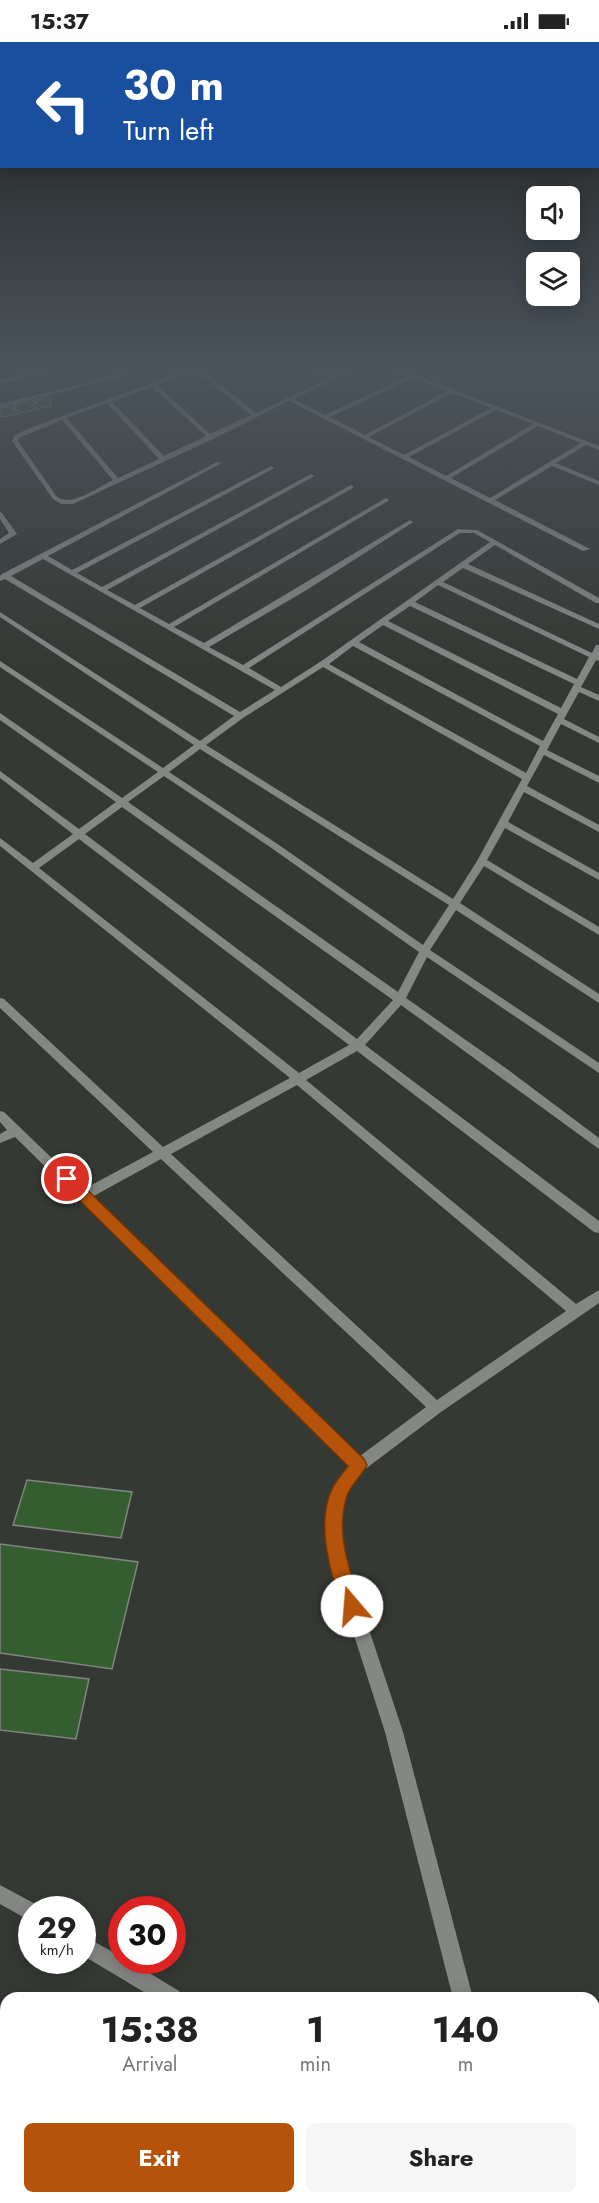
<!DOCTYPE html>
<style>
:root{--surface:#fff;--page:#f6f6f6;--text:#222;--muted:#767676;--accent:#b45309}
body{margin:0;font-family:Jost,sans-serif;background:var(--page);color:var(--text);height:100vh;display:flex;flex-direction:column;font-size:22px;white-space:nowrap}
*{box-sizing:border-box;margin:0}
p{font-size:20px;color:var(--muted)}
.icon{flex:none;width:33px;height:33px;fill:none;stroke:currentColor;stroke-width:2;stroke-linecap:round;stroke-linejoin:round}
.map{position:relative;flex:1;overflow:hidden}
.details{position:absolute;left:0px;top:1950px;width:600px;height:212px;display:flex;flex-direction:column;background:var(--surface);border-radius:18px 18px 0 0;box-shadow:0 3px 15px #0003}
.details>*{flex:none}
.guide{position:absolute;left:0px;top:0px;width:600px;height:126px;box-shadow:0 3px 15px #0003;background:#1a4fa0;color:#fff;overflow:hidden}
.tools{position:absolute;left:526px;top:144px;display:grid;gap:12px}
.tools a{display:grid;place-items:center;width:54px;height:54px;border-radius:9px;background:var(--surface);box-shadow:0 3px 15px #0003;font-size:30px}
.speed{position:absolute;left:18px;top:1854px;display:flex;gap:12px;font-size:30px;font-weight:700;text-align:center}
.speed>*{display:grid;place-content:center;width:78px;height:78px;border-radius:50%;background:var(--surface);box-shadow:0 3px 15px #0003;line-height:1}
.speed small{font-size:15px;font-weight:400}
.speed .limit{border:9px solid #d22;background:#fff;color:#111}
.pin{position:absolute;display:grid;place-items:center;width:51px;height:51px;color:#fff;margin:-26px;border:3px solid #fff;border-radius:50%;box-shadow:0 2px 6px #0007}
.me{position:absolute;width:66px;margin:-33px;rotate:342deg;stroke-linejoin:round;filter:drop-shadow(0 0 4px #0008)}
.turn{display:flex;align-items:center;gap:21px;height:126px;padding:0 24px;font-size:27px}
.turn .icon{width:78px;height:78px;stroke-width:2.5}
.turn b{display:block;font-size:42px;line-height:51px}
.eta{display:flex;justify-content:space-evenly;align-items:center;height:102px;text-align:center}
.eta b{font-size:36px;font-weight:700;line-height:42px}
.button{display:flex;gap:12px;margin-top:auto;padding:12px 24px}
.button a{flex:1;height:69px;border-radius:9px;background:var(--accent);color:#fff;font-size:24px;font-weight:700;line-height:69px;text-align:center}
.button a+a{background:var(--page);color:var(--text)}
.status{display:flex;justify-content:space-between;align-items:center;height:42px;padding:0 30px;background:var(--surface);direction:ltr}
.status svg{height:16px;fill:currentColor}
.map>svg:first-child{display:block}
.building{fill:#345e30;stroke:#818580;stroke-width:1.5}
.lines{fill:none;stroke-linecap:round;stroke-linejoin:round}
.minor{fill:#858785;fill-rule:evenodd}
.route{fill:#b45309;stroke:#753606;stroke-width:1.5}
</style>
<div class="status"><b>15:37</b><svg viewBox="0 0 49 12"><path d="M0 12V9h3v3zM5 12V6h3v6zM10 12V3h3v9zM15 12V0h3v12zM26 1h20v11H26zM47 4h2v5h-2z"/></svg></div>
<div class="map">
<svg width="599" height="2161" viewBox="0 0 599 2161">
<rect width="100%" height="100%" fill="#353934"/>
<g class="building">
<polygon points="80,323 83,322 108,323 88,327"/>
<polygon points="45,356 51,356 51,364 44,366 34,361 36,360 33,359"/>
<polygon points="24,361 30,361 38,367 23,371 13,366 16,365 13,363"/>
<polygon points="10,365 19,372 2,375 0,374 0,366"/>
<polygon points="27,1438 132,1450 121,1496 13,1483"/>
<polygon points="0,1502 138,1520 112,1627 0,1611"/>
<polygon points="0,1627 89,1637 76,1697 0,1688"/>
</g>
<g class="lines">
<g class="minor">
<polygon points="9,322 19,322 0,328 0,324"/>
<polygon points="35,322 41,322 48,329 0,342 0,338 41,328"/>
<path d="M106,322c9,0 18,3 22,11l-128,33v-4l122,-30z"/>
<path d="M204,322h8l-11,5 55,44 77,-37 -37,-12h9l33,10 21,-10h7l-72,35 31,16 84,-39 -29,-12h8l211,82v4l-13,-5 -30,18 43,18v4l-47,-19 -57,34 95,49 -7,2 -294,-150 -76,38 -140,65h-12l-8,-5 -41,-58 2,-5 13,-7zM196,329l55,44 -41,19 -53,-49zM414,336l33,13 -82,44 -35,-18zM152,345l54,49 -42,20 -52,-54zM452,351l39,15 -87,47 -35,-18zM107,361l52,56 -41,19 -51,-60zM496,368l37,14 -87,52 -37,-19zM62,378l51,60c-15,7 -40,27 -56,17l-39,-56 1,-3zM538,384l43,17 -91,55 -39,-20z"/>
<path d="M217,420l5,1 -174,93 24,14 199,-104 3,2 -1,1 -196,104 25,14 209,-113 3,2 -1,1 -206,113 28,15 216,-120 3,2 -1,1 -213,120 29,16 217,-126 3,2 -1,1 -214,126 30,16 206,-123 3,2 -1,1 -107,68 -96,56 34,18 215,-136 19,1 122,68v5h-3l-101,-58 -27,19 131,60v5l-136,-61 -20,14 149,71 4,-8h3v16l-3,-1 -15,27 18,8v6l-20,-9 -15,27 35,18v6l-38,-19 -14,26 52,26v7l-55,-28 -17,31 72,39v7l-75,-40 -16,30 91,51v7l-94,-52 -18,32 112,67v8l-115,-69 -24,37 139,91v9l-143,-93 -26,40 169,113v10l-172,-116 -21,41 101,71 92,69v11l-198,-144 -36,40 234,176v12l-5,-1 -237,-181 -51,29 270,224 23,-14v13l-158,109 -77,58 -18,24 -4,27 1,30 60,181 70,266h-20l-68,-266 -58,-181 -1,-30 5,-29 19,-26 -335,-329 -15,6v-9l7,-4 -7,-8v-11l4,1 80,77 69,-37 -153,-144v-10l4,1 159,148 127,-69 -290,-232v-8l33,25 40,-29 -73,-56v-7l79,58 37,-27 -116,-82v-7l122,85 36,-26 -158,-105v-6l163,107 31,-23 -194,-128v-5l200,129 34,-25 -229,-137 -5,2v-5l2,-2zM460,491h14l16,9 -170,120 -39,25 -32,-19zM43,517l232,131 -35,22 -229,-136zM438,543l151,72 -12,22 -162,-77zM410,564l164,78 -13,24 -173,-87zM383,583l175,89 -15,27 -184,-99zM353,604l187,100 -14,27 -197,-109zM323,625l199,112 -45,82 -24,38 -247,-154 37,-27zM200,707l249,156 -26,40 -147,-102 -107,-71zM164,734l106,71 149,105 -21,40 -270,-190zM122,765l271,193 -36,39 -272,-205zM79,797l270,206 -50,28 -260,-205zM297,1043l269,226 -129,89 -266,-246zM161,1117l265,248 -66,49 -268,-259z"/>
<polygon points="0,470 2,471 17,492 0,502 0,497 9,491 0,477"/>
<polygon points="0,1843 39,1864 40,1868 32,1868 32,1880 0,1862"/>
<polygon points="82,1893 122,1915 122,1918 128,1918 179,1949 182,1956 154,1956 82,1913"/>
<polygon points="471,2156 493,2156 496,2161 474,2161"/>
<polygon points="508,2156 529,2156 532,2161 510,2161"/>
</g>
</g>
<linearGradient id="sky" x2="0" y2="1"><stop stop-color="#1d1f1d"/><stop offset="0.52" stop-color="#4b545c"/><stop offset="1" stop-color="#4b545c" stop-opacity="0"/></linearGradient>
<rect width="599" height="625" fill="url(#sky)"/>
<path class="route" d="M67,1132l5,1 292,284 3,6c-5,11 -17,20 -20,31 -12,37 3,75 14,110l-3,6 -6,3 -7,-3c-14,-34 -30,-88 -13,-123 4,-8 11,-16 16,-23l-286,-283 -2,-4z"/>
</svg>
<div class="tools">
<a><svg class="icon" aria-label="sound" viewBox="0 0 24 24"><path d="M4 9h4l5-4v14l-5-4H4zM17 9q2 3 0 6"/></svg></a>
<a><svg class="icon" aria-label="layers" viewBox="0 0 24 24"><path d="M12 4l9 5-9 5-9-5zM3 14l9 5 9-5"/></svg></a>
</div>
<div class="speed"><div>29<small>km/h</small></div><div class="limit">30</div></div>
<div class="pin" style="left:67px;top:1137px;background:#d93025"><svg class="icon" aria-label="arrive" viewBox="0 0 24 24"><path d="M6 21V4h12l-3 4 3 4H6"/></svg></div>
<svg class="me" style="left:352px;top:1564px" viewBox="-20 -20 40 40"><circle r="19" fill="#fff"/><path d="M0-13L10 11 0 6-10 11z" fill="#b45309"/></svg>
<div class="guide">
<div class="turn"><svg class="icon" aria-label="left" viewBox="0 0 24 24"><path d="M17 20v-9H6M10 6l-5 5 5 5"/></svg><div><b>30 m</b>Turn left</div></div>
</div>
<section class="details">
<div class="eta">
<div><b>15:38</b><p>Arrival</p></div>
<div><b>1</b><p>min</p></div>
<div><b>140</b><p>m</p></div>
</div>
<div class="button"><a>Exit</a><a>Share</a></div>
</section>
</div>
